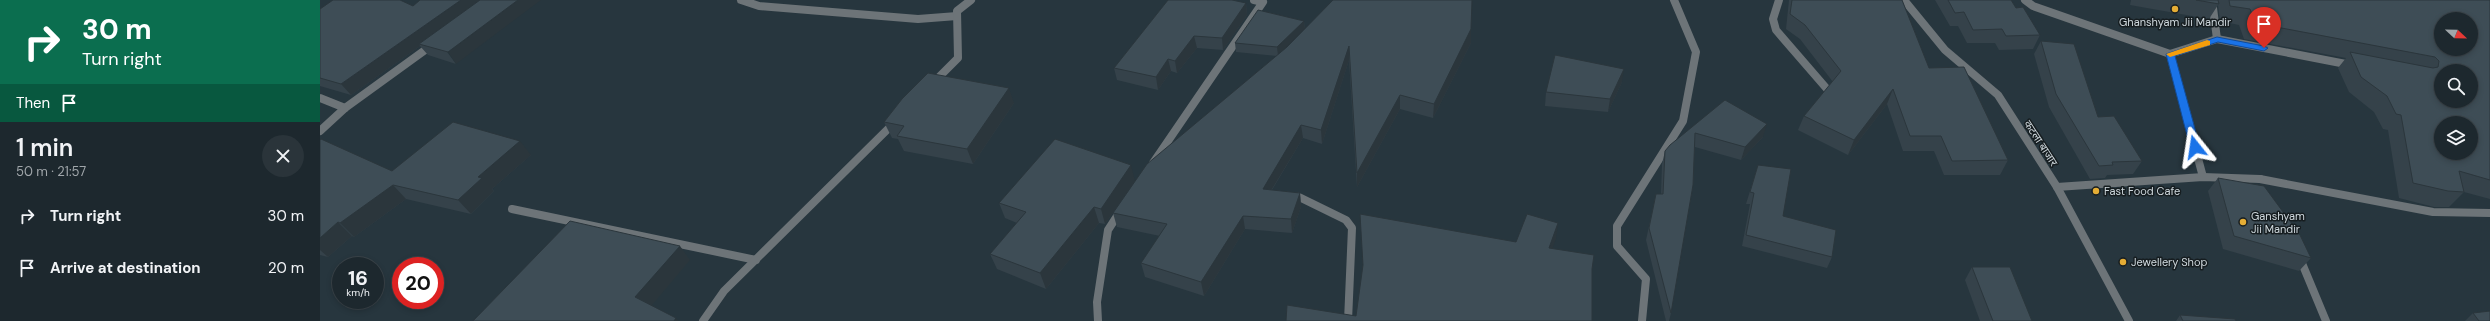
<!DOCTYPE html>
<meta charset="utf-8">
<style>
:root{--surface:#1d282e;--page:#2a343a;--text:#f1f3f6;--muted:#a0a6aa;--line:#3b444a}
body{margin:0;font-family:"DM Sans","Noto Sans Devanagari",sans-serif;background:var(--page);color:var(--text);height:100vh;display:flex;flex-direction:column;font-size:15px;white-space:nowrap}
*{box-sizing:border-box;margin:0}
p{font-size:13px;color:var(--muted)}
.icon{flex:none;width:22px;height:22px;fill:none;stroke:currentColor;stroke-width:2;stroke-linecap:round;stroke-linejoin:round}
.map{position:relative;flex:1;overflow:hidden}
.drawer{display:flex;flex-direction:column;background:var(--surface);width:320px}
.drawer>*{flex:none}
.guide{background:#0b6e4f;color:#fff;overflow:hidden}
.needle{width:26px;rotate:112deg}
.buttons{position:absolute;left:2114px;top:12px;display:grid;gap:8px}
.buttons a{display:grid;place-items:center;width:44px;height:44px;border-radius:50%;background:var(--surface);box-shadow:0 2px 6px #0003,0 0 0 1px var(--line);font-size:20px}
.speed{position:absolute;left:12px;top:257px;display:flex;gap:8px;font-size:20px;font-weight:700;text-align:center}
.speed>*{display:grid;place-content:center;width:52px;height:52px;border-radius:50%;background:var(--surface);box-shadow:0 2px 6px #0003,0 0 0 1px var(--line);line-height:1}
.speed small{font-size:10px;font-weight:400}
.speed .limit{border:6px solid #d22;background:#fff;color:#111}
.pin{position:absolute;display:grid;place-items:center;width:34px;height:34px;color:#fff;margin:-41px -17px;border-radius:50% 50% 50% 0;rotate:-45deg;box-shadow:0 0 4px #0007}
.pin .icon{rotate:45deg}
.me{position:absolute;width:44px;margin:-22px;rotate:345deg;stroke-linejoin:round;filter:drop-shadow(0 0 3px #0008)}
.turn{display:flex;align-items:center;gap:14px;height:84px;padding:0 16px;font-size:18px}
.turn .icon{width:52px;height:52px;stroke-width:2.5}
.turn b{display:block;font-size:28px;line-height:34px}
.then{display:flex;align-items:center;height:38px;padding:0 16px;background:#0003;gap:8px;font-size:15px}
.round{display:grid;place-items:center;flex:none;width:42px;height:42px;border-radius:21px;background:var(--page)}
.head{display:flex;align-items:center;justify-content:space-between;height:68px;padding:0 16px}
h1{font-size:24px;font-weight:600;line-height:30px}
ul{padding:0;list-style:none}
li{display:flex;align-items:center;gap:12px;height:52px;padding:0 16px}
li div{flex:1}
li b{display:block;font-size:15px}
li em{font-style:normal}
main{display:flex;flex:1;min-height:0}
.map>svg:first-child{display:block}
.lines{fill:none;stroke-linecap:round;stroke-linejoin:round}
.service{stroke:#6d7478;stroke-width:8}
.minor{stroke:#6d7478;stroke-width:8}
.tertiary{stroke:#6d7478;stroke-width:8}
.wall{fill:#35424a}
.shaded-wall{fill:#2b363c}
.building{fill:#3e4d56;stroke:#2b363c;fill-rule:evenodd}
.route{fill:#1a73e8;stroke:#114b97}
.slow{fill:#f59e0b}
.poi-dot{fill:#e5ad35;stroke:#161d20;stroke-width:1.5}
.labels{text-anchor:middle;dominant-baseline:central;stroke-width:3;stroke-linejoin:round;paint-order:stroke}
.poi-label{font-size:11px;fill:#cfd8dd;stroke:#161d20;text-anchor:start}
.street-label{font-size:11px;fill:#cfd8dd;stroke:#161d20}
</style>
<main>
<section class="drawer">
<div class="guide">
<div class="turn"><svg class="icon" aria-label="right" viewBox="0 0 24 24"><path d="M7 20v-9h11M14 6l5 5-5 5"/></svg><div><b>30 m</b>Turn right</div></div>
<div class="then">Then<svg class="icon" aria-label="arrive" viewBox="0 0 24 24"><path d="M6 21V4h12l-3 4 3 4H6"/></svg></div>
</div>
<div class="head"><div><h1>1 min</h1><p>50 m · 21:57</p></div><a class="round"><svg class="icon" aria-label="close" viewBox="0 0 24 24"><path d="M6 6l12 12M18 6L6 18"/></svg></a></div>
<ul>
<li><svg class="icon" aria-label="right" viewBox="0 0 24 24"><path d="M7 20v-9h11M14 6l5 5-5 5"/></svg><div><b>Turn right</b></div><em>30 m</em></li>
<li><svg class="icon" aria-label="arrive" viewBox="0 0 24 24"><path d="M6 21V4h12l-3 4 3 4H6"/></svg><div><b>Arrive at destination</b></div><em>20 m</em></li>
</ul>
</section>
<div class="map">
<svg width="2170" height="321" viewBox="0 0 2170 321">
<rect width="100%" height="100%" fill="#27363e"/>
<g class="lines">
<g class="service">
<polyline points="1705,0 1713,6 1850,54 1897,39 2031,65"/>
<polyline points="1892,0 1897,39"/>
<polyline points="1850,54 1883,177"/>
<polyline points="1940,179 2113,212 2170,213"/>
<polyline points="1979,256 2006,321"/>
</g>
<g class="minor">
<polyline points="421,0 439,6 598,19 637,16"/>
<polyline points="1459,0 1453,19 1456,30 1507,89"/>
<polyline points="614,82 638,58 637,11 651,0"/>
<polyline points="0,98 25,108"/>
<polyline points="0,131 25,108 112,45"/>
<polyline points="833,163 943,2 934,0"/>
<polyline points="1737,187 1883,177 1940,179"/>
<polyline points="979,197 1026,220 1032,228 1028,321"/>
<polyline points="192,209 436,260"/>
<polyline points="383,321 404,291 575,122"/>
<polyline points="778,321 777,302 788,230 801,210"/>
<polyline points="1322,321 1326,279 1297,246 1297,226 1363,121 1376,52 1354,0"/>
</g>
<polyline class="tertiary" points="1584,0 1625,50 1678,95 1737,187 1809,321"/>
</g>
<g class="wall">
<polygon points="1469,0 1582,0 1609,68 1688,160 1680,175 1624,175 1614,151 1583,151 1567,104 1528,155 1478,130 1484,116 1513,82 1480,39 1466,29"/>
<polygon points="1615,0 1691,0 1696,8 1720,35 1713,49 1679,50 1675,43 1647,43 1638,26 1630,26"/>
<polygon points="1811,0 2170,0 2170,199 2144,192 2129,207 2114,207 2079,198 2068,130 2063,129 2054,112 2029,92 2018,68 2026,58 1924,39 1919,25 1900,21 1898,5 1889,19 1810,5"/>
<polygon points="926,3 927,15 903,50 877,48 857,73 851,71 838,90 797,80 794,68"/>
<polygon points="93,6 136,64 108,55 100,46 31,95 0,86 0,9"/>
<polygon points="984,21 985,29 961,53 1151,43 1113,118 1080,109 1037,187 1029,60 1002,144 983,138 952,190 980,193 981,207 972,233 925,229 884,296 825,277 821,263 840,236 797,227 793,213 957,56 916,52 915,43"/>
<polygon points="1721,41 1778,117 1822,161 1813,174 1787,175 1785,178 1770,179 1729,107 1714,54"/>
<polygon points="1302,82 1288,112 1225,106 1226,92"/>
<polygon points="1405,100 1443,137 1421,160 1375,147 1351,313 1349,321 1346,321 1326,240 1336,194 1341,194 1342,164 1345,151"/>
<polygon points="694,103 653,164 584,151 578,139 572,138 564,122"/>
<polygon points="0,140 72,171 211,155 172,189 174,191 151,214 86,199 34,237 32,236 8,257 0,255"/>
<polygon points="1438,165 1463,216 1512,257 1507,268 1422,246 1430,204 1426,204"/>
<polygon points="1898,178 1991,258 1979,271 1903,249 1888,191"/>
<polygon points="815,181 785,224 779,223 726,289 677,269 670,254 697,223 685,218 679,203"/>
<polygon points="1652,267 1712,321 1660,321 1645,280"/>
<polygon points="2153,313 2170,321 2145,321"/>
<polygon points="1860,315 1916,321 1856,321"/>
</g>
<g class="shaded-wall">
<polygon points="141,0 165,0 99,44 100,46 31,95 21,84"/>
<polygon points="198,0 221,0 136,64 128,52"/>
<polygon points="926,3 927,15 903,50 902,38"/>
<polygon points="984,21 985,29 958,56 957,47"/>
<polygon points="1151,29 1151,43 1113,118 1114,104"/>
<polygon points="874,36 877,48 857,73 855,61"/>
<polygon points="1029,46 1029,60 1002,144 1001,130"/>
<polygon points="848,59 851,71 838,90 836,77"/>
<polygon points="1304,69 1302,82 1288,112 1290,99"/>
<polygon points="689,88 694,103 653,164 647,149"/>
<polygon points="1573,89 1567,104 1528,155 1534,140"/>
<polygon points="1080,95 1080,109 1037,187 1037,173"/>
<polygon points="1447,124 1443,137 1421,160 1425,147"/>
<polygon points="981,125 983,138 944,202 943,189"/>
<polygon points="200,141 211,155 172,189 174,191 151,214 138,200 158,177"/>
<polygon points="811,165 815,181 785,224 781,209"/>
<polygon points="73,185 86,199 34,237 20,223"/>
<polygon points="980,193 981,207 972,233 971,219"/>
<polygon points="774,207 779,223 726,289 720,273"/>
<polygon points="923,216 925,229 884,296 881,282"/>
<polygon points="18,222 32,236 8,257 0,250 0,238"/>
<polygon points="1238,223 1236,239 1227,263 1229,248"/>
<polygon points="360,246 370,260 327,311 315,297"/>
<polygon points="356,318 359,321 354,321"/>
</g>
<g class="building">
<polygon points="13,0 80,0 93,6 100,0 141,0 21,84 0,78 0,9"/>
<polygon points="160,0 198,0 128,52 99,44"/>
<polygon points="848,0 912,0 926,3 902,38 874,36 855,61 848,59 836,77 794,68"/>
<polygon points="1013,0 1152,0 1151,29 1114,104 1080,95 1037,173 1029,46 1001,130 981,125 943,189 980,193 971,219 923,216 881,282 821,263 847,224 793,213 827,164 967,47"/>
<polygon points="1472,0 1582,0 1609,68 1644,67 1688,160 1632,161 1621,136 1590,136 1573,89 1534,140 1484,116 1521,71 1485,25 1470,14"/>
<polygon points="1628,0 1691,0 1696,8 1703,7 1720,35 1686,36 1682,29 1653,30 1644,12 1635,13"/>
<polygon points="1876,0 1898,0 1899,4"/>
<path d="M1909,0h261v180l-31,-9 5,21 -16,-1 -35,-8 -12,-68 -5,-1 -9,-18 -26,-19 -11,-25 83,16 5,-1 1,-6 -4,-4 -180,-34 -5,-14 -20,-3zM2121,19h30v30h-30zM2121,71h30v30h-30zM2121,123h30v30h-30z"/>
<polygon points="938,10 984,21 957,47 915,43"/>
<polygon points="1721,41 1754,44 1778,117 1794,116 1822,161 1792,162 1793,165 1779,166 1736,94"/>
<polygon points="1235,55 1304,69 1290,99 1226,92"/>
<polygon points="608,73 689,88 647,149 577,136 584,126 564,122 582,99"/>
<polygon points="1405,100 1447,124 1425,147 1375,133 1373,185 1351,313 1329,228 1336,194 1343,194 1345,151 1350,145"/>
<polygon points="133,122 200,141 158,177 162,178 138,200 73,185 20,223 18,222 0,238 0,140 1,139 72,171"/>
<polygon points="735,139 811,165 781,209 774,207 720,273 670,254 706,212 679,203"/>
<polygon points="1438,165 1471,169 1463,216 1516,230 1512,257 1426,235 1434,193 1430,192"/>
<polygon points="1898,178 1944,186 1980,235 1991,258 1914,236"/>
<polygon points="1040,214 1196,242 1207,214 1238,223 1229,248 1274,255 1272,269 1272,321 966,321 967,305 1036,316 1043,265"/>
<polygon points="250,221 360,246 315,297 356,318 354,321 153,321"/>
<polygon points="1652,267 1690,267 1712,321 1673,321"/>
<polygon points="2170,311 2170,321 2159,321 2153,313"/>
<polygon points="1860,315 1915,319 1916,321 1863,321"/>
</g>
<polygon class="route" points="1897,37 1944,46 1948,48 1944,51 1898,42 1855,56 1880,147 1875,150 1870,147 1846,54"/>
<polygon class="slow" points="1887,40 1890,41 1890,45 1850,57 1846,54"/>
<g class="poi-dot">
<circle cx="1855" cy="9" r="4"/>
<circle cx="1776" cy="191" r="4"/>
<circle cx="1923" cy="222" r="4"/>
<circle cx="1803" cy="262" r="4"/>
</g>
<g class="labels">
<g class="poi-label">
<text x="1855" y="22" text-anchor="middle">Ghanshyam Jii Mandir</text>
<text x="1784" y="191">Fast Food Cafe</text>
<text x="1931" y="216">Ganshyam<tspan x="1931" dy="13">Jii Mandir</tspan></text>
<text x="1811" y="262">Jewellery Shop</text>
</g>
<g class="street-label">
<text transform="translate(1721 143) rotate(57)">कटला बाजार</text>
</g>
</g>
</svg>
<div class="buttons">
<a><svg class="needle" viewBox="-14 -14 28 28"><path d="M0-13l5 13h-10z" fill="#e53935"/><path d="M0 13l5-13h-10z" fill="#a0a6aa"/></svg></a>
<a><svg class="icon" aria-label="search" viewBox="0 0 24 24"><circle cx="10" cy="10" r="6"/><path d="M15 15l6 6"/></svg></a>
<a><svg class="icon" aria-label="layers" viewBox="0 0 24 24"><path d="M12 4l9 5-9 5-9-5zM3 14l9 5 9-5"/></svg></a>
</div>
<div class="speed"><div>16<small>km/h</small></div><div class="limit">20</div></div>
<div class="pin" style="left:1944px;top:48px;background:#d93025"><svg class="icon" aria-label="arrive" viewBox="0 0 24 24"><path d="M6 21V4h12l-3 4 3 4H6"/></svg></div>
<svg class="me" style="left:1875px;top:147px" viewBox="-20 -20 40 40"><path d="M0-17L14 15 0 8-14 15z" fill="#1a73e8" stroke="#fff" stroke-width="4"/></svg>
</div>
</main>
